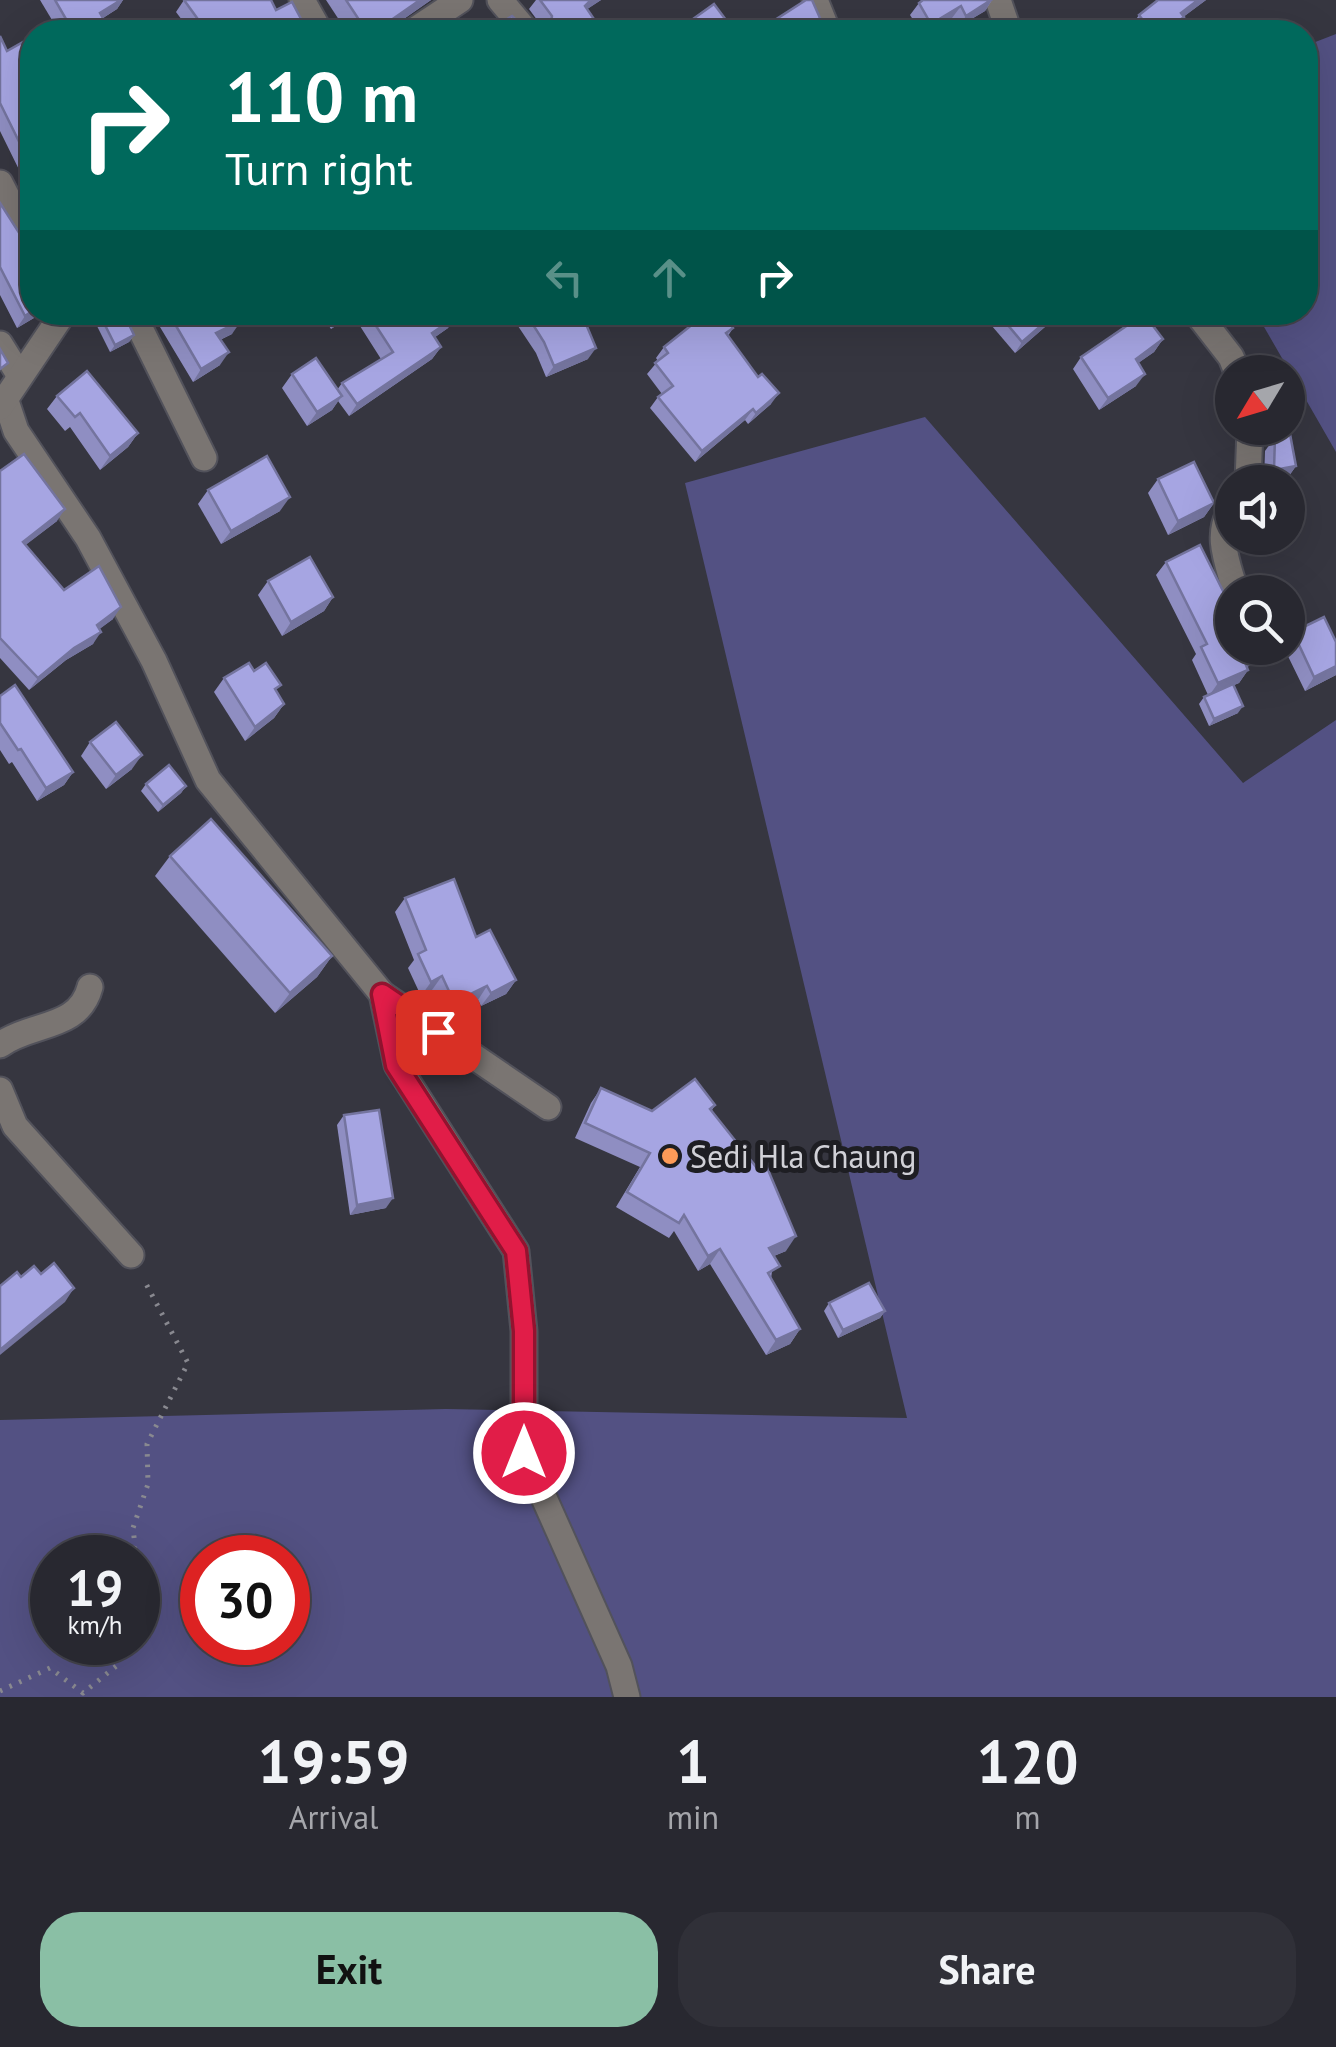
<!DOCTYPE html>
<style>
:root{--surface:#282830;--page:#303038;--text:#f1f3f6;--muted:#a5a6ab;--line:#44444c;--accent:#8abfa5}
body{margin:0;font-family:"PT Sans",sans-serif;background:var(--page);color:var(--text);height:100vh;display:flex;flex-direction:column;font-size:38px;white-space:nowrap}
*{box-sizing:border-box;margin:0}
p{font-size:32px;color:var(--muted)}
.icon{flex:none;width:55px;height:55px;fill:none;stroke:currentColor;stroke-width:2;stroke-linecap:round;stroke-linejoin:round}
.map{position:relative;height:1697px;overflow:hidden}
.panel{display:flex;flex-direction:column;background:var(--surface);flex:1}
.panel>*{flex:none}
.guide{position:absolute;left:20px;top:20px;width:1298px;height:305px;border-radius:40px;box-shadow:0 10px 40px #0002,0 0 0 2px var(--line);background:#00695c;color:#fff;overflow:hidden}
.needle{width:65px;rotate:232deg}
.controls{position:absolute;left:1215px;top:355px;display:grid;gap:20px}
.controls a{display:grid;place-items:center;width:90px;height:90px;border-radius:50%;background:var(--surface);box-shadow:0 10px 40px #0002,0 0 0 2px var(--line);font-size:50px}
.speed{position:absolute;left:30px;top:1535px;display:flex;gap:20px;font-size:50px;font-weight:700;text-align:center}
.speed>*{display:grid;place-content:center;width:130px;height:130px;border-radius:50%;background:var(--surface);box-shadow:0 10px 40px #0002,0 0 0 2px var(--line);line-height:1}
.speed small{font-size:25px;font-weight:400}
.speed .limit{border:15px solid #d22;background:#fff;color:#111}
.pin{position:absolute;display:grid;place-items:center;width:85px;height:85px;color:#fff;margin:-42px;border-radius:20px;box-shadow:0 5px 15px #0006}
.me{position:absolute;width:110px;margin:-55px;rotate:0deg;stroke-linejoin:round;filter:drop-shadow(0 0 8px #0008)}
.turn{display:flex;align-items:center;gap:35px;height:210px;padding:0 40px;font-size:45px}
.turn .icon{width:130px;height:130px;stroke-width:2.5}
.turn b{display:block;font-size:70px;line-height:85px}
.lanes{display:flex;align-items:center;height:95px;padding:0 40px;background:#0003;justify-content:center;gap:50px;direction:ltr}
.lanes .off{opacity:.35}
.eta{display:flex;justify-content:space-evenly;align-items:center;height:170px;text-align:center}
.eta b{font-size:60px;font-weight:700;line-height:70px}
.action{display:flex;gap:20px;margin-top:auto;padding:20px 40px}
.action a{flex:1;height:115px;border-radius:40px;background:var(--accent);color:#111;font-size:40px;font-weight:700;line-height:115px;text-align:center}
.action a+a{background:var(--page);color:var(--text)}
.map>svg:first-child{display:block}
.green{fill:#535183;fill-rule:evenodd}
.lines{fill:none;stroke-linecap:round;stroke-linejoin:round}
.minor-casing{stroke:#52525b;stroke-width:29}
.path{stroke:#898990;stroke-width:5;stroke-dasharray:2.5 8;stroke-linecap:butt}
.minor{stroke:#7a7572;stroke-width:25}
.wall{fill:#8f8ec2}
.shaded-wall{fill:#74749e}
.building{fill:#a6a5e2;stroke:#74749e;stroke-width:2.5}
.route-casing{stroke:#92132f;stroke-width:25}
.route{stroke:#e11d48;stroke-width:18}
.poi-dot{fill:#fe9b58;stroke:#1e1e23;stroke-width:4}
.labels{text-anchor:middle;dominant-baseline:central;stroke-width:10;stroke-linejoin:round;paint-order:stroke}
.poi-label{font-size:32px;fill:#d1d1d7;stroke:#1e1e23;text-anchor:start}
</style>
<div class="map">
<svg width="1336" height="1697" viewBox="0 0 1336 1697">
<rect width="100%" height="100%" fill="#363640"/>
<g class="green">
<polygon points="1336,34 1336,452 1256,313 1305,312 1305,46"/>
<path d="M925,417l318,366 93,-63v977h-1336v-277l446,-11 461,9 -222,-935zM52,1558h86v84h-86zM202,1558h86v84h-86z"/>
</g>
<g class="lines">
<g class="minor-casing">
<g id="minor">
<polyline points="302,0 320,32"/>
<polyline points="500,0 527,32"/>
<polyline points="815,0 828,32"/>
<polyline points="998,0 1009,32"/>
<polyline points="412,32 460,0"/>
<polyline points="0,183 32,245"/>
<polyline points="132,312 204,458"/>
<polyline points="1196,312 1231,357 1237,372"/>
<polyline points="0,344 20,376"/>
<polyline points="6,401 16,431 88,538 154,661 208,780 382,994 397,1065 516,1251 524,1331 524,1453 619,1666 627,1697"/>
<polyline points="0,407 64,312"/>
<polyline points="1248,482 1250,428"/>
<path d="M1232,510c-18,23 -4,54 3,80"/>
<polyline points="382,994 548,1107"/>
<path d="M0,1045c31,-23 79,-15 90,-58"/>
<polyline points="0,1090 15,1126 131,1255"/>
</g>
</g>
<g class="path">
<polyline points="130,1558 135,1546 133,1528 148,1484 147,1444 188,1363 144,1280"/>
<polyline points="0,1691 50,1668 83,1693 120,1663 111,1642"/>
</g>
<use href="#minor" class="minor"/>
</g>
<g class="wall">
<polygon points="40,0 123,0 117,9 103,18 55,25"/>
<polygon points="184,0 276,10 308,32 191,32 176,12"/>
<polygon points="326,0 431,0 385,32 347,32"/>
<polygon points="536,0 601,0 587,9 597,32 543,32 543,28 529,9"/>
<polygon points="992,0 985,11 958,27 952,18 928,32 921,32 910,15 919,3"/>
<polygon points="1158,0 1206,0 1183,17 1171,32 1133,32 1130,28 1139,15"/>
<polygon points="693,19 735,32 684,32"/>
<polygon points="0,36 7,51 32,37 32,196 0,131"/>
<polygon points="0,203 32,312 44,312 17,328 0,295"/>
<polygon points="151,312 237,312 232,334 220,340 220,365 193,382"/>
<polygon points="320,312 454,312 448,328 435,337 441,347 432,359 349,416 338,401 332,410 307,426 282,388 292,374 337,390 342,383 381,359 353,315 331,329"/>
<polygon points="511,312 581,312 588,359 546,377 536,353 510,314"/>
<polygon points="990,312 1059,312 1054,319 1015,353 986,319"/>
<polygon points="99,313 134,335 129,342 110,352 94,320"/>
<polygon points="733,328 728,336 771,404 748,424 745,420 695,462 650,408 658,397 662,394 647,374 658,361 656,358 664,347"/>
<polygon points="1163,339 1154,352 1138,363 1136,386 1099,410 1073,369 1081,357"/>
<polygon points="57,396 138,433 128,447 100,470 70,427 65,431 47,409"/>
<polygon points="1275,437 1296,466 1286,480 1264,482 1265,451"/>
<polygon points="0,471 57,521 25,545 64,590 113,619 99,629 93,644 66,660 29,690 0,658"/>
<polygon points="1158,479 1214,503 1204,517 1168,535 1148,493"/>
<polygon points="208,490 280,511 221,544 198,504"/>
<polygon points="1166,562 1232,648 1282,649 1247,667 1248,670 1239,683 1234,685 1238,713 1209,726 1199,704 1204,697 1208,695 1192,660 1196,654 1156,575"/>
<polygon points="268,581 333,597 324,611 282,636 258,595"/>
<polygon points="1288,629 1291,635 1293,632 1336,675 1305,691 1284,648 1288,648"/>
<polygon points="254,671 276,692 284,704 274,718 245,741 214,692 224,678"/>
<polygon points="0,696 73,772 64,785 37,801 12,762 9,764 0,750"/>
<polygon points="90,742 132,769 106,789 81,756"/>
<polygon points="146,784 186,786 181,793 158,812 141,791"/>
<polygon points="170,856 332,956 317,977 275,1013 155,876"/>
<polygon points="405,898 476,937 516,980 506,994 481,1006 478,1000 444,1016 432,990 421,996 408,968 414,960 395,912"/>
<polygon points="601,1088 652,1111 715,1105 712,1110 786,1251 774,1256 771,1279 800,1329 790,1344 766,1355 710,1264 698,1271 674,1231 669,1238 616,1207 640,1167 575,1138 591,1103"/>
<polygon points="344,1115 386,1208 350,1215 337,1125"/>
<polygon points="829,1303 885,1311 880,1318 838,1338 824,1311"/>
</g>
<g class="shaded-wall">
<polygon points="121,0 123,0 117,9 92,25 100,13"/>
<polygon points="420,0 431,0 385,32 374,32"/>
<polygon points="591,0 601,0 583,12 585,6"/>
<polygon points="992,0 985,11 958,27 966,16"/>
<polygon points="1198,0 1206,0 1174,24 1184,17 1174,30 1171,32 1163,32 1181,13"/>
<polygon points="961,6 952,18 928,32 925,32 931,24"/>
<polygon points="820,18 810,32 801,32 804,29"/>
<polygon points="32,311 44,312 17,328 25,316"/>
<polygon points="347,312 354,312 331,329 340,317"/>
<polygon points="1057,312 1059,312 1054,319 1015,353 1022,342"/>
<polygon points="457,316 448,328 424,345 432,333"/>
<polygon points="241,321 232,334 207,346 216,333"/>
<polygon points="134,335 129,342 110,352 115,345"/>
<polygon points="1163,339 1154,352 1127,371 1136,359"/>
<polygon points="441,347 432,359 349,416 357,404"/>
<polygon points="596,348 588,359 546,377 554,366"/>
<polygon points="229,352 220,365 193,382 201,369"/>
<polygon points="1145,374 1136,386 1099,410 1108,398"/>
<polygon points="779,393 771,404 748,424 756,413"/>
<polygon points="342,396 332,410 307,426 317,412"/>
<polygon points="753,409 745,420 695,462 702,451"/>
<polygon points="138,433 128,447 100,470 110,456"/>
<polygon points="1296,466 1286,480 1265,482 1274,470"/>
<polygon points="290,497 280,511 221,544 231,531"/>
<polygon points="1214,503 1204,517 1168,535 1178,521"/>
<polygon points="65,509 57,521 14,554 23,542"/>
<polygon points="333,597 324,611 282,636 291,622"/>
<polygon points="121,607 113,619 89,637 97,625"/>
<polygon points="101,632 93,644 66,660 29,690 38,678 74,648"/>
<polygon points="1268,648 1283,648 1234,673 1244,660"/>
<polygon points="1336,666 1336,675 1305,691 1314,677"/>
<polygon points="1248,670 1239,683 1209,696 1218,683"/>
<polygon points="284,704 274,718 245,741 255,727"/>
<polygon points="1243,706 1238,713 1209,726 1214,719"/>
<polygon points="142,755 132,769 106,789 116,775"/>
<polygon points="73,772 64,785 37,801 46,788"/>
<polygon points="186,786 181,793 158,812 163,805"/>
<polygon points="332,956 317,977 275,1013 290,993"/>
<polygon points="442,976 432,990 421,996 431,982"/>
<polygon points="516,980 506,994 481,1006 491,993"/>
<polygon points="487,986 478,1000 444,1016 454,1002"/>
<polygon points="393,1198 386,1208 350,1215 357,1205"/>
<polygon points="796,1236 786,1251 759,1262 769,1248"/>
<polygon points="720,1249 710,1264 698,1271 708,1256"/>
<polygon points="74,1288 65,1302 0,1355 0,1350"/>
<polygon points="885,1311 880,1318 838,1338 843,1330"/>
<polygon points="800,1329 790,1344 766,1355 776,1340"/>
</g>
<g class="building">
<polygon points="55,0 121,0 100,13 111,32 41,32 66,19"/>
<polygon points="184,0 271,0 276,10 292,2 308,32 198,32 205,29"/>
<polygon points="346,0 420,0 374,32 367,32"/>
<polygon points="540,0 591,0 585,6 600,28 594,32 543,32 546,32 551,24 552,16"/>
<polygon points="806,0 812,0 820,18 804,29 806,32 756,32"/>
<polygon points="923,0 991,0 966,16 961,6 931,24 919,3"/>
<polygon points="1158,0 1198,0 1181,13 1184,17 1163,32 1152,32 1139,15"/>
<polygon points="714,4 735,32 703,32 693,19"/>
<polygon points="512,16 528,32 487,32"/>
<polygon points="0,36 7,51 32,37 32,168 0,103"/>
<polygon points="1305,108 1314,118 1305,126"/>
<polygon points="0,203 32,253 32,311 25,316 0,267"/>
<polygon points="101,312 123,312 134,335 115,345 99,313"/>
<polygon points="168,312 237,312 241,321 216,333 229,352 201,369"/>
<polygon points="367,312 454,312 457,316 432,333 441,347 357,404 342,383 393,352"/>
<polygon points="525,312 581,312 596,348 554,366 544,342"/>
<polygon points="708,312 722,312 733,328 726,333 758,377 762,374 779,393 756,413 753,409 702,451 658,397 673,386 655,363 668,353 664,347"/>
<polygon points="997,312 1057,312 1022,342"/>
<polygon points="1144,314 1163,339 1136,359 1145,374 1108,398 1081,357"/>
<polygon points="0,349 8,363 0,369"/>
<polygon points="316,358 342,396 317,412 292,374"/>
<polygon points="87,371 138,433 110,456 80,413 75,417 57,396"/>
<polygon points="1290,434 1296,466 1274,470 1275,437"/>
<polygon points="24,454 65,509 23,542 64,590 99,566 121,607 97,625 101,632 74,648 38,678 0,638 0,471"/>
<polygon points="267,456 290,497 231,531 208,490"/>
<polygon points="1194,462 1214,503 1178,521 1158,479"/>
<polygon points="1200,545 1232,609 1232,648 1268,648 1244,660 1248,670 1218,683 1201,647 1207,644 1166,562"/>
<polygon points="310,557 333,597 291,622 268,581"/>
<polygon points="1324,617 1336,642 1336,666 1314,677 1293,632"/>
<polygon points="249,663 254,671 266,663 281,685 275,689 284,704 255,727 224,678"/>
<polygon points="1233,684 1243,706 1214,719 1204,697"/>
<polygon points="15,685 73,772 46,788 21,749 18,750 0,723 0,696"/>
<polygon points="116,722 142,755 116,775 90,742"/>
<polygon points="169,765 186,786 163,805 146,784"/>
<polygon points="211,819 332,956 290,993 170,856"/>
<polygon points="454,879 476,937 490,930 516,980 491,993 487,986 454,1002 442,976 431,982 418,954 426,950 405,898"/>
<polygon points="695,1079 715,1105 710,1109 757,1168 766,1165 796,1236 769,1248 780,1266 768,1273 800,1329 776,1340 720,1249 708,1256 684,1215 679,1223 627,1192 650,1153 585,1123 601,1088 652,1111"/>
<polygon points="379,1110 393,1198 357,1205 344,1115"/>
<polygon points="54,1263 74,1288 0,1350 0,1286 17,1272 21,1277 34,1266 41,1274"/>
<polygon points="869,1283 885,1311 843,1330 829,1303"/>
</g>
<g class="lines">
<g class="route-casing">
<polyline id="route" points="438,1032 382,994 396,1065 516,1251 524,1331 524,1453"/>
</g>
<use href="#route" class="route"/>
</g>
<circle class="poi-dot" cx="670" cy="1156" r="10"/>
<g class="labels">
<g class="poi-label">
<text x="690" y="1156">Sedi Hla Chaung</text>
</g>
</g>
</svg>
<div class="controls">
<a><svg class="needle" viewBox="-14 -14 28 28"><path d="M0-13l5 13h-10z" fill="#e53935"/><path d="M0 13l5-13h-10z" fill="#a5a6ab"/></svg></a>
<a><svg class="icon" aria-label="sound" viewBox="0 0 24 24"><path d="M4 9h4l5-4v14l-5-4H4zM17 9q2 3 0 6"/></svg></a>
<a><svg class="icon" aria-label="search" viewBox="0 0 24 24"><circle cx="10" cy="10" r="6"/><path d="M15 15l6 6"/></svg></a>
</div>
<div class="speed"><div>19<small>km/h</small></div><div class="limit">30</div></div>
<div class="pin" style="left:438px;top:1032px;background:#d93025"><svg class="icon" aria-label="arrive" viewBox="0 0 24 24"><path d="M6 21V4h12l-3 4 3 4H6"/></svg></div>
<svg class="me" style="left:524px;top:1453px" viewBox="-20 -20 40 40"><circle r="17" fill="#e11d48" stroke="#fff" stroke-width="3"/><path d="M0-11L8 9 0 5-8 9z" fill="#fff"/></svg>
<div class="guide">
<div class="turn"><svg class="icon" aria-label="right" viewBox="0 0 24 24"><path d="M7 20v-9h11M14 6l5 5-5 5"/></svg><div><b>110 m</b>Turn right</div></div>
<div class="lanes"><svg class="icon off" aria-label="left" viewBox="0 0 24 24"><path d="M17 20v-9H6M10 6l-5 5 5 5"/></svg><svg class="icon off" aria-label="ahead" viewBox="0 0 24 24"><path d="M12 20V5M6 11l6-6 6 6"/></svg><svg class="icon" aria-label="right" viewBox="0 0 24 24"><path d="M7 20v-9h11M14 6l5 5-5 5"/></svg></div>
</div>
</div>
<section class="panel">
<div class="eta">
<div><b>19:59</b><p>Arrival</p></div>
<div><b>1</b><p>min</p></div>
<div><b>120</b><p>m</p></div>
</div>
<div class="action"><a>Exit</a><a>Share</a></div>
</section>
